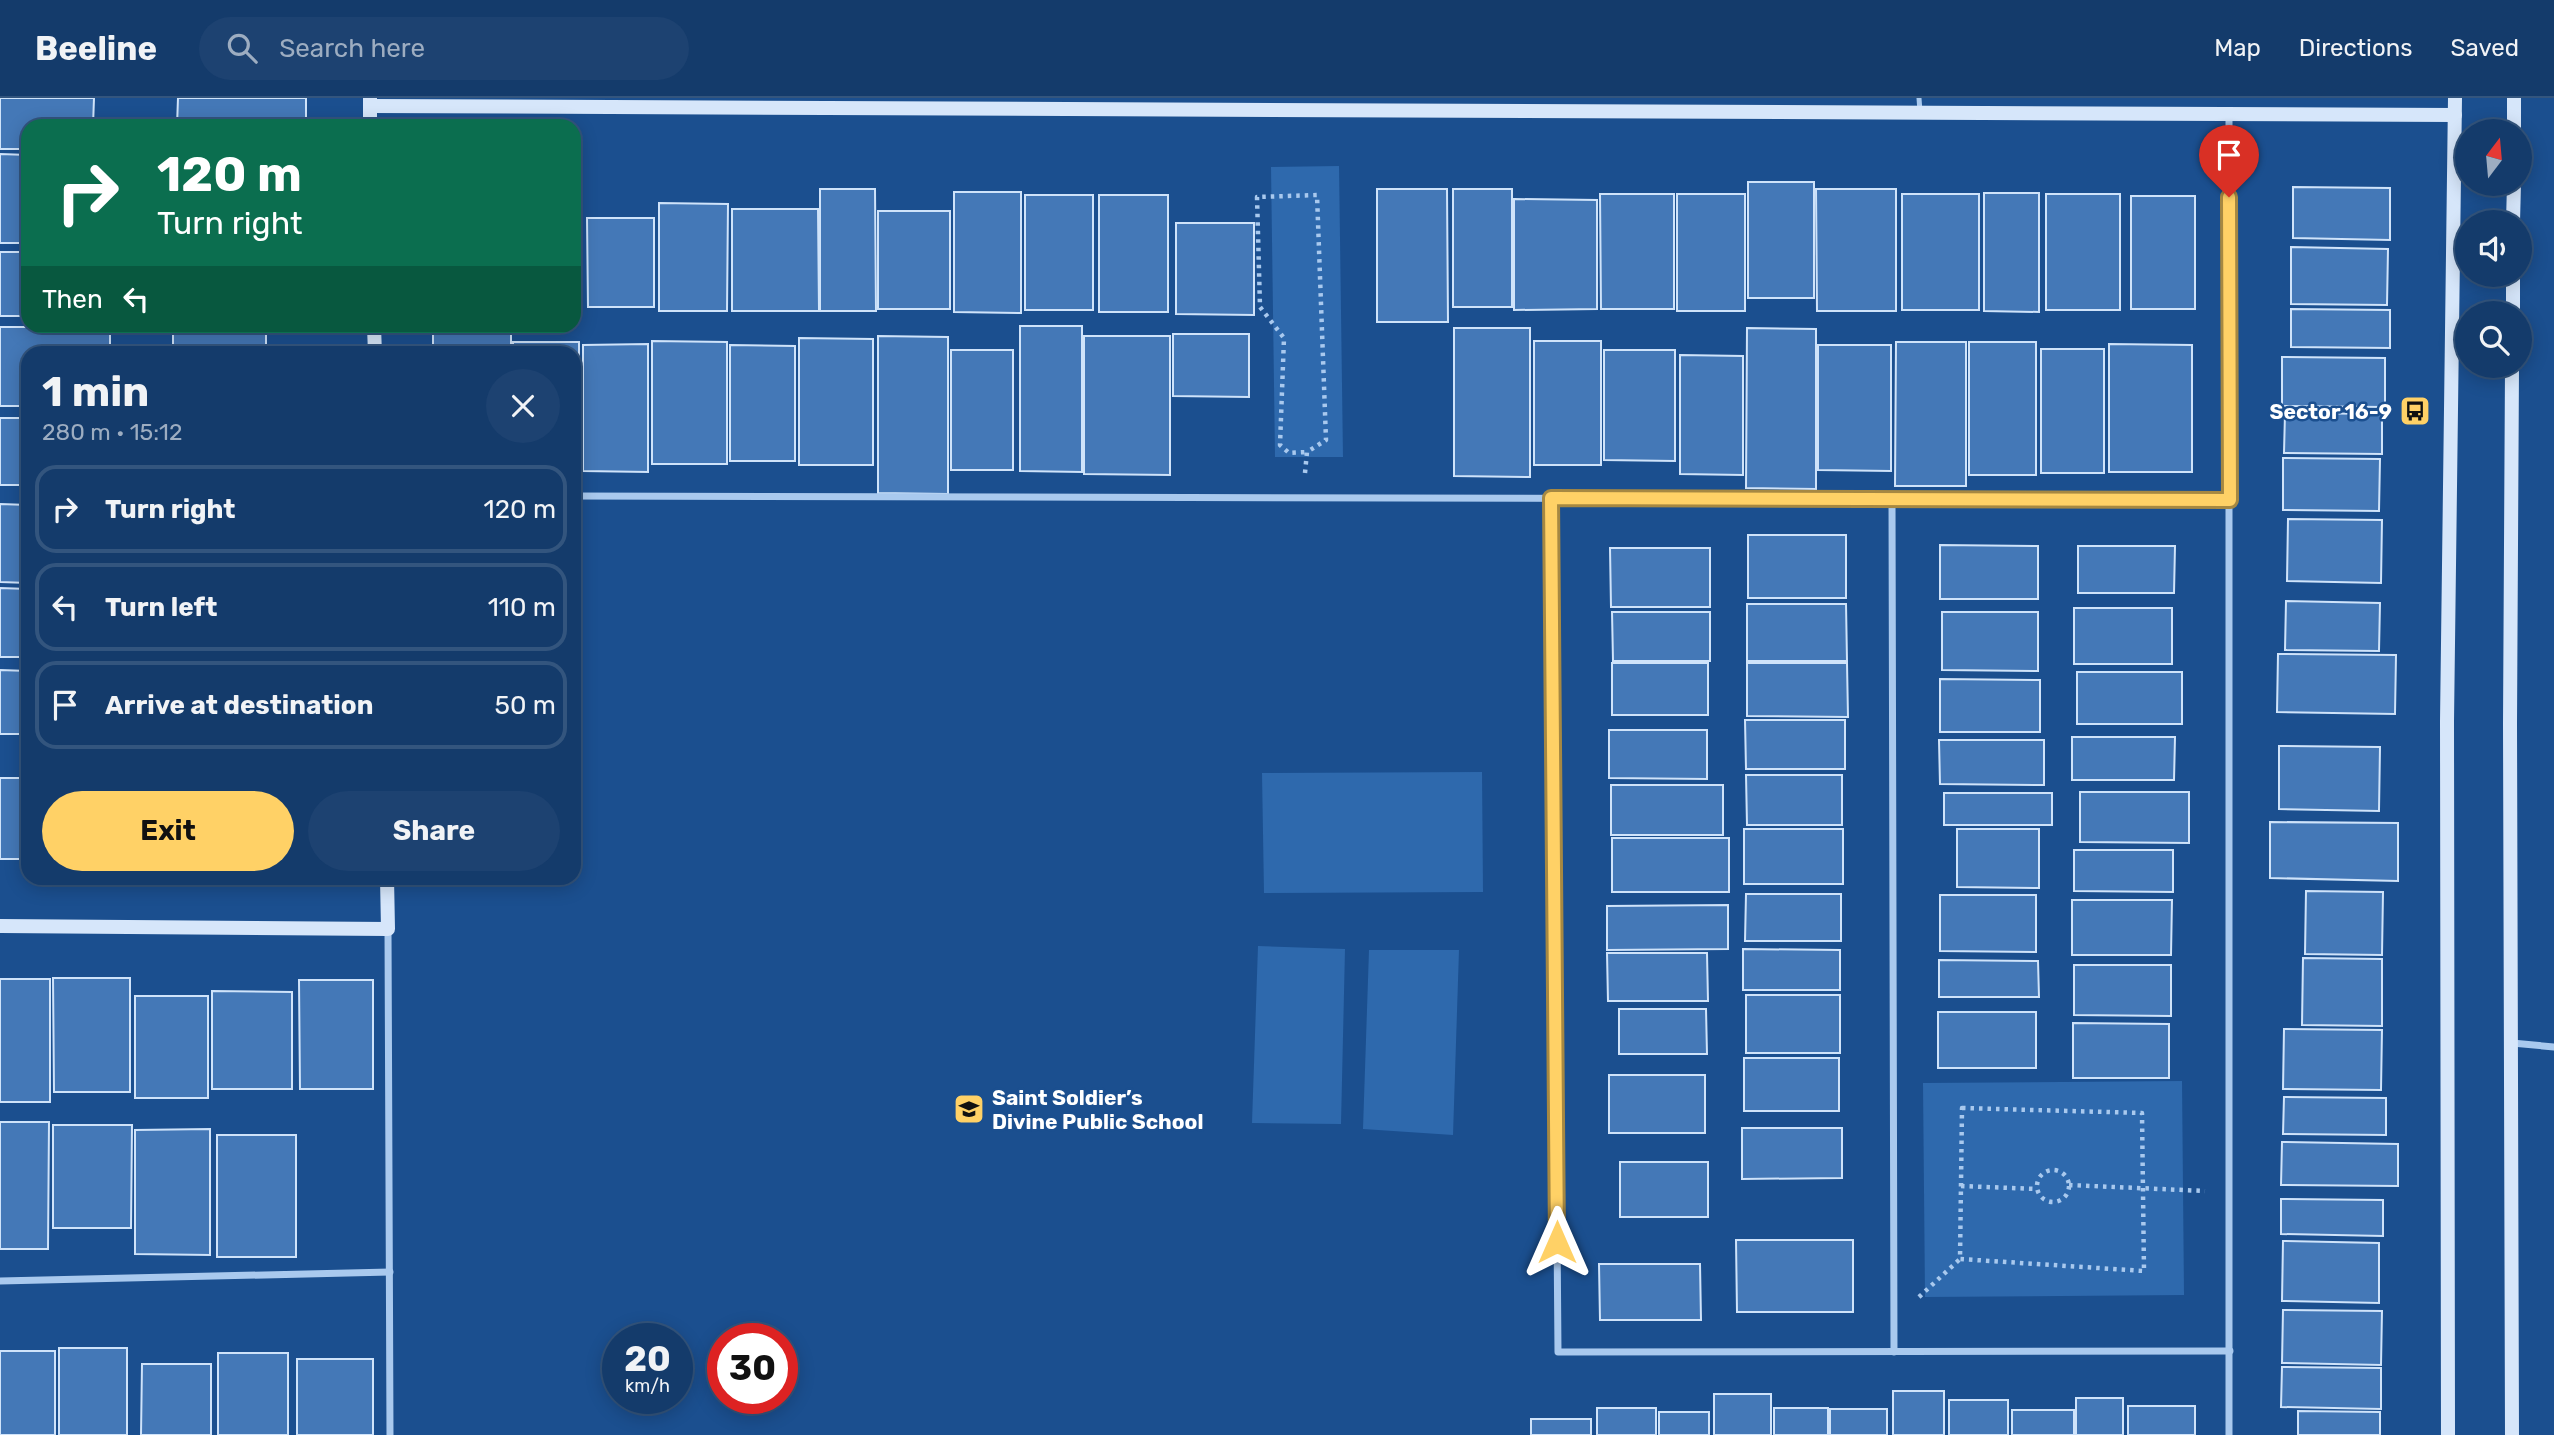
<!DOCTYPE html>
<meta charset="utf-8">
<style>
:root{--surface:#143b6b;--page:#1d4271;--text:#f1f3f6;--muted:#9dadc1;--line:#33557e;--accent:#ffd166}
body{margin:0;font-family:Rubik,sans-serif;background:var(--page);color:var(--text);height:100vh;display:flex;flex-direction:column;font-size:26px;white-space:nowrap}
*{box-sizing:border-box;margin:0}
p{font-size:23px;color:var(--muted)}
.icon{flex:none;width:38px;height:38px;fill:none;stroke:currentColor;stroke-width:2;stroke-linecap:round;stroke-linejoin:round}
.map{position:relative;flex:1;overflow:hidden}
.side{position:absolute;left:21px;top:248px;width:560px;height:539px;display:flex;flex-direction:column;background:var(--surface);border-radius:21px;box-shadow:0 4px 18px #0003,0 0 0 2px var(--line)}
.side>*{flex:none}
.top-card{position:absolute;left:21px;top:21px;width:560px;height:214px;border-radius:21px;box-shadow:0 4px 18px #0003,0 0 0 2px var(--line);background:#0b6e4f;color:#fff;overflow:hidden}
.needle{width:46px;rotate:16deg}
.tools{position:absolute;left:2455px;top:21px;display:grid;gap:14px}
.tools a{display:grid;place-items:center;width:77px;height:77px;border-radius:50%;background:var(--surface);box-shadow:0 4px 18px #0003,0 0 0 2px var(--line);font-size:35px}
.speed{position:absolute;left:602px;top:1225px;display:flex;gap:14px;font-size:35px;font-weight:700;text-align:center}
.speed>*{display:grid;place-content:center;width:91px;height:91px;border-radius:50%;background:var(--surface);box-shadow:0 4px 18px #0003,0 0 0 2px var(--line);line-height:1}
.speed small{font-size:18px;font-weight:400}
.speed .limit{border:10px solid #d22;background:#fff;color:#111}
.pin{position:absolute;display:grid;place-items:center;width:60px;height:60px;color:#fff;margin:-72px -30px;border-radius:50% 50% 50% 0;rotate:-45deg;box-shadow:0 0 7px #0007}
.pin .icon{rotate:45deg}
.me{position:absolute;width:77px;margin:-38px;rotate:0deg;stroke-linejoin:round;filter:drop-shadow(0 0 5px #0008)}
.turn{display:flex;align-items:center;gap:24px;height:147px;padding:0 21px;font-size:32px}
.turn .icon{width:91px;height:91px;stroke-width:2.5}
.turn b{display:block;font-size:49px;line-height:60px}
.then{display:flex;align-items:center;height:66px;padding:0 21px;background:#0003;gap:14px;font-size:26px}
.round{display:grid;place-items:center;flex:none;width:74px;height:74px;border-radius:37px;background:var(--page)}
.headline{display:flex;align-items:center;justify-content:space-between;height:119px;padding:0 21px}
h1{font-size:42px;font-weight:700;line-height:52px}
.cta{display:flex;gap:14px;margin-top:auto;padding:14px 21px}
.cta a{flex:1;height:80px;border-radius:42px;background:var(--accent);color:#111;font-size:28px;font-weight:700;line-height:80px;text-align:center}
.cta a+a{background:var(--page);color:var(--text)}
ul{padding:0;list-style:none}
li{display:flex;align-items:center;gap:21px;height:88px;margin:0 14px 10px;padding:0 7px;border:4px solid var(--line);border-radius:21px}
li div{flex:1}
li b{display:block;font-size:26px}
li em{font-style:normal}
header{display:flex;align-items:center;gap:42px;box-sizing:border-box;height:98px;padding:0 35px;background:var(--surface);border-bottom:2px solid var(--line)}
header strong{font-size:33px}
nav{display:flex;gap:38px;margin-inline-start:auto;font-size:24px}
.search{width:490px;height:63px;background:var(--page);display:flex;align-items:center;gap:18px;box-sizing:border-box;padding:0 24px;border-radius:38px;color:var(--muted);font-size:26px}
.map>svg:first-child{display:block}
.green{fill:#2e69ad}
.building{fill:#4478b7;stroke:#cfe3fa;stroke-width:2}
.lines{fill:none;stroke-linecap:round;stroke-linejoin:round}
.path{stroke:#a9c9ee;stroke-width:4.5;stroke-dasharray:3.5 5;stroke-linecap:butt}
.lane{stroke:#a9c9ee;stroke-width:5}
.street{stroke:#a9c9ee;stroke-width:7}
.secondary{stroke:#d6e6fa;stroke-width:14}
.route-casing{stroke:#a68842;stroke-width:18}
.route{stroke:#ffd166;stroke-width:12}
.labels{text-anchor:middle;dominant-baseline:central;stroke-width:5;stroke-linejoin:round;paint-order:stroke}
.poi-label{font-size:21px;font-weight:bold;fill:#fff;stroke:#1b4f8f;text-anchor:end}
</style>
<header>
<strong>Beeline</strong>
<div class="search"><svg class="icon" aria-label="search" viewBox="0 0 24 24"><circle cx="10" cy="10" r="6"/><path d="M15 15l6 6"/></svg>Search here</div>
<nav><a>Map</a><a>Directions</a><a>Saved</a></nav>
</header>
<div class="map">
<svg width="2554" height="1337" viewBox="0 0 2554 1337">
<rect width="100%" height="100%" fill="#1b4f8f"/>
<g class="green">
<polygon points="1339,68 1343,359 1275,359 1271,69"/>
<polygon points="1482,674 1483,794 1264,795 1262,675"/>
<polygon points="1258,848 1345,851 1341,1026 1252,1025"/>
<polygon points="1369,852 1459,852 1453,1037 1363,1031"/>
<polygon points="2182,983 2184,1197 1925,1199 1923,985"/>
</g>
<g class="building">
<polygon points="0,0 94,0 93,28 28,28 28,51 0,51"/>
<polygon points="178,0 306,0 306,28 177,28"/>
<polygon points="0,56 28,57 28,145 0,145"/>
<rect x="1748" y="84" width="66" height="116"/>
<polygon points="2293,89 2390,90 2390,142 2293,140"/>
<polygon points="820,91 875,91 876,213 820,213"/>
<polygon points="1377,91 1447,91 1448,224 1377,224"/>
<rect x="1453" y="91" width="59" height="118"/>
<polygon points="1816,91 1896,91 1896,213 1817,213"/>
<polygon points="954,94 1021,94 1021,215 954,214"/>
<polygon points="1984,95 2039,95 2039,214 1984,213"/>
<polygon points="1600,96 1674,96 1674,211 1601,211"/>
<rect x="1677" y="96" width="68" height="117"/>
<rect x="1902" y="96" width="77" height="116"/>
<rect x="2046" y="96" width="74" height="116"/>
<rect x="1025" y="97" width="68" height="115"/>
<rect x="1099" y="97" width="69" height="117"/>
<rect x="2131" y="98" width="64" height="113"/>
<polygon points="1514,101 1597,102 1597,211 1514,212"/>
<polygon points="659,105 728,106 727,213 659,213"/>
<polygon points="574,111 579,111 578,210 574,210"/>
<polygon points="732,111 818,111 819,213 732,213"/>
<rect x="878" y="113" width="72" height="98"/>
<polygon points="587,120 654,120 654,209 588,209"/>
<polygon points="1176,125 1254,125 1254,217 1176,216"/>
<polygon points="2291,149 2388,151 2387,207 2291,206"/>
<rect x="0" y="154" width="28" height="64"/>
<polygon points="2291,211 2390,212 2390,250 2291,249"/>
<polygon points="1020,228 1082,228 1082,374 1020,373"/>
<polygon points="0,229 110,229 110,256 28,256 28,308 0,308"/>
<polygon points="1454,230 1530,230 1530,379 1454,378"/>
<polygon points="1747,230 1816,231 1816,391 1746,390"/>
<rect x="173" y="231" width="93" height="25"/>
<rect x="433" y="236" width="78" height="20"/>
<polygon points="1173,236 1249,236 1249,299 1173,298"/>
<polygon points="878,238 948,239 948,396 878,395"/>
<polygon points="1084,238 1170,238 1170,377 1084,376"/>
<polygon points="799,240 873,241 873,367 799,367"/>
<polygon points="652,243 727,244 727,366 652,366"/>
<rect x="1534" y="243" width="67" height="124"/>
<polygon points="513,244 579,244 579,388 574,388 574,256 513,256"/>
<polygon points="1896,244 1966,244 1966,388 1895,388"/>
<rect x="1969" y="244" width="67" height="133"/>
<polygon points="648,246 648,374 583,373 583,247"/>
<polygon points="2109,246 2192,247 2192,374 2109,374"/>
<polygon points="730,247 795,248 795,363 730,363"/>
<polygon points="1818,247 1891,247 1891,373 1818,372"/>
<rect x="2041" y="251" width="63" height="124"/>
<rect x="951" y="252" width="62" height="120"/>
<polygon points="1604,252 1675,252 1675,363 1604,362"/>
<polygon points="1680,257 1743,258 1743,377 1680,376"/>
<polygon points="2282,259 2385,260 2385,309 2282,308"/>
<polygon points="2285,315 2382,316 2382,356 2284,355"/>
<rect x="0" y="320" width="28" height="67"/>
<polygon points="2283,360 2380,361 2379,413 2283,412"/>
<polygon points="0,406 28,407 28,485 0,484"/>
<polygon points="2288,421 2382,422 2381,485 2287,483"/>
<rect x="1748" y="437" width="98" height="63"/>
<polygon points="1940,447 2038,448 2038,501 1940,501"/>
<polygon points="2078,448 2175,448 2174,495 2078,495"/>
<polygon points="1610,450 1710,450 1710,509 1611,509"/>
<polygon points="0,490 28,491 28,559 0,559"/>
<polygon points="2286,503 2380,505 2379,553 2285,552"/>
<polygon points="1747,506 1846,506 1847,563 1747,563"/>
<rect x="2074" y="510" width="98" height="56"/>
<polygon points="1612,514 1710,514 1710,563 1613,563"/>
<polygon points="1942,514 2038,514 2038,573 1942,572"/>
<polygon points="2278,556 2396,557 2395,616 2277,614"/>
<rect x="1612" y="565" width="96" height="52"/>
<polygon points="1747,565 1847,565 1848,619 1747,618"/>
<polygon points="0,572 28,573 28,636 0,636"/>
<rect x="2077" y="574" width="105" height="52"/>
<polygon points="1940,581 2040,582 2040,634 1940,634"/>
<polygon points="1745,622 1845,622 1845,671 1746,671"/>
<polygon points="1609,632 1707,632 1707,681 1609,680"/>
<polygon points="2072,639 2175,639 2174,682 2072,682"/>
<polygon points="1939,642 2044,642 2044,687 1940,686"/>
<polygon points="2279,648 2380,649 2379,713 2279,711"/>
<polygon points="1746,677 1842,677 1842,727 1747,727"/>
<rect x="0" y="680" width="28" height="81"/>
<rect x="1611" y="687" width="112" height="50"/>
<polygon points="2080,694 2189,694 2189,745 2080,744"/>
<rect x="1944" y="695" width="108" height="32"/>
<polygon points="2270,724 2398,725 2398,783 2270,780"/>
<rect x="1744" y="731" width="99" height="55"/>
<polygon points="1957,731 2039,731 2039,790 1957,789"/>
<rect x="1612" y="740" width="117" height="54"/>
<polygon points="2074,752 2173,752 2173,794 2074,793"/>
<polygon points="2306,793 2383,794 2382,857 2305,856"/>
<polygon points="1746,796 1841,796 1841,843 1745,843"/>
<polygon points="1940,797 2036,797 2036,854 1940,853"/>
<polygon points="2072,802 2172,802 2171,857 2072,857"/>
<polygon points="1728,807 1728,851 1607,852 1607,808"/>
<polygon points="1743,851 1840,852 1840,892 1743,892"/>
<polygon points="1607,855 1707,855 1708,903 1608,903"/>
<polygon points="2303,860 2382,861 2382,928 2302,927"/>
<polygon points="1939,862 2038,863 2039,899 1939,899"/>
<polygon points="2074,867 2171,867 2171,918 2074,917"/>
<polygon points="53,880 130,880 130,994 54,994"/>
<rect x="0" y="881" width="50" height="123"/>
<polygon points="299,882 373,882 373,991 300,991"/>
<polygon points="212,893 292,894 292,991 212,991"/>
<rect x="1746" y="897" width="94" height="58"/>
<rect x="135" y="898" width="73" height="102"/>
<polygon points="1619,911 1706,911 1707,956 1619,956"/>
<rect x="1938" y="914" width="98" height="56"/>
<polygon points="2073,925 2169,926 2169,980 2073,980"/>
<polygon points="2284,931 2382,932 2381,992 2283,991"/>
<rect x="1744" y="960" width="95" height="53"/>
<rect x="1609" y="977" width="96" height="58"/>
<polygon points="2284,999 2386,1000 2386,1037 2283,1036"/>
<polygon points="0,1024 49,1024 48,1151 0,1151"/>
<polygon points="53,1027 132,1027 131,1130 53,1130"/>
<polygon points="1742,1030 1842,1030 1842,1080 1742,1081"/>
<polygon points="210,1031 210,1157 135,1156 135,1032"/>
<rect x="217" y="1037" width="79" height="122"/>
<polygon points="2282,1044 2398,1046 2398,1088 2281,1087"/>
<rect x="1620" y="1064" width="88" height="55"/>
<polygon points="2281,1101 2383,1102 2383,1138 2281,1136"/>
<polygon points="1736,1142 1853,1142 1853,1214 1737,1214"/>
<polygon points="2283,1143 2379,1145 2379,1205 2282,1203"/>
<polygon points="1599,1166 1700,1166 1701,1222 1600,1222"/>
<polygon points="2283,1212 2382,1213 2381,1267 2282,1265"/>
<rect x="59" y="1250" width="68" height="87"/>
<rect x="0" y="1253" width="55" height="84"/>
<rect x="218" y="1255" width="70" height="82"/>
<rect x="297" y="1261" width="76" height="76"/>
<polygon points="142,1266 211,1266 211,1337 141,1337"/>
<polygon points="2282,1269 2381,1270 2381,1311 2281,1309"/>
<rect x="1893" y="1293" width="51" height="44"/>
<rect x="1714" y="1296" width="57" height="41"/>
<rect x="2076" y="1300" width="47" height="37"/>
<rect x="1949" y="1302" width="59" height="35"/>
<rect x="2128" y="1308" width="67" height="29"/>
<rect x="1597" y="1310" width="59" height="27"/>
<rect x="1774" y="1310" width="54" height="27"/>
<rect x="1830" y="1311" width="57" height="26"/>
<rect x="2012" y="1312" width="62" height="25"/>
<polygon points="2298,1313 2380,1314 2380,1337 2298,1337"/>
<rect x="1659" y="1314" width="50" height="23"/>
<rect x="1531" y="1321" width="60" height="16"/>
</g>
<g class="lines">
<g class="path">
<polyline points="1305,375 1307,354 1326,342 1317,97 1257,99 1260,209 1284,240 1280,347 1289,355 1307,354"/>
<polygon points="1962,1010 2142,1015 2144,1173 1960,1161"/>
<circle cx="2053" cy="1088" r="16"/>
<polyline points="2069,1087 2205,1093"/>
<polyline points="1961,1088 2037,1091"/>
<polyline points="1919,1199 1960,1161"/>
</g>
<polyline class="lane" points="1919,0 1920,14"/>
<g class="street">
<polyline points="2229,17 2229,1337"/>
<polyline points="574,398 2230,402"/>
<polyline points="1551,400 1558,1254 2230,1253"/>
<polyline points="1892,401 1894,1254"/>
<polyline points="388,831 390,1337"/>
<polyline points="2512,945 2554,949"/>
<polyline points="0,1183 390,1174"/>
</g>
<g class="secondary">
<polyline points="370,1 370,28"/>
<polyline points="370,8 2455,17"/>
<polyline points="2514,33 2514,0"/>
<polyline points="2513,124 2514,86"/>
<polyline points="2513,215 2513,177"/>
<polyline points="374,228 375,256"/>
<polyline points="2512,268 2510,625 2512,1337"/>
<polyline points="0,828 388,831 387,780"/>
<polyline points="2448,1337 2447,623 2455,0"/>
</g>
</g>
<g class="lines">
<g class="route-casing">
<polyline id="route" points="1557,1144 1551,400 2230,402 2229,99"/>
</g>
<use href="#route" class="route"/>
</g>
<defs>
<g id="bus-square" transform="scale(1.575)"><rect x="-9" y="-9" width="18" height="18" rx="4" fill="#ffd166" stroke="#1b4f8f"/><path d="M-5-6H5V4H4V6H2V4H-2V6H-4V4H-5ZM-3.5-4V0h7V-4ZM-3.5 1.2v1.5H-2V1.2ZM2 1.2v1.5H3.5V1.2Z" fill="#111"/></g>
<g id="school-square" transform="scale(1.575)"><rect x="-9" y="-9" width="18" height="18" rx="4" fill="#ffd166" stroke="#1b4f8f"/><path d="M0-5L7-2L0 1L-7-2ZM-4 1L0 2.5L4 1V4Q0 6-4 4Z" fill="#111"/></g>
</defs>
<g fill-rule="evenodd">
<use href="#bus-square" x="2415" y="313"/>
<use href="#school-square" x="969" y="1011"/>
</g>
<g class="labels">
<g class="poi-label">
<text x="2392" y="313">Sector 16-9</text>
<text x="992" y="999" text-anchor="start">Saint Soldier’s<tspan x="992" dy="24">Divine Public School</tspan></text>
</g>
</g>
</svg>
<div class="tools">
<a><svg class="needle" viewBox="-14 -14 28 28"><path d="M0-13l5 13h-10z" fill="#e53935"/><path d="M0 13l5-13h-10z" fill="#9dadc1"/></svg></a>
<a><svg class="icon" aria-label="sound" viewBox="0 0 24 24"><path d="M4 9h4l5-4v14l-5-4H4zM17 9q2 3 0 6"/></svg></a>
<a><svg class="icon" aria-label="search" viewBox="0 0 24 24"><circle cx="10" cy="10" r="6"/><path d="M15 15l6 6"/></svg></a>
</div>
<div class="speed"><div>20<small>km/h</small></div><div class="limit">30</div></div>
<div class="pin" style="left:2229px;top:99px;background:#d93025"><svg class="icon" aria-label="arrive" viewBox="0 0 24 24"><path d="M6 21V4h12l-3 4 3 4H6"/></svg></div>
<svg class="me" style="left:1557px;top:1144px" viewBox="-20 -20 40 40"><path d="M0-17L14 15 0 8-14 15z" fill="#ffd166" stroke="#fff" stroke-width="4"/></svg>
<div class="top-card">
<div class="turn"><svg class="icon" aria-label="right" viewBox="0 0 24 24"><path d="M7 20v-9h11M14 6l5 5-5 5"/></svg><div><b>120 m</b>Turn right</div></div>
<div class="then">Then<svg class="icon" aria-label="left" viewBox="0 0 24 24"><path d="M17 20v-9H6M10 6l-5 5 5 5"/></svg></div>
</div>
<section class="side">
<div class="headline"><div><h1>1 min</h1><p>280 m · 15:12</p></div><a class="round"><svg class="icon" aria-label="close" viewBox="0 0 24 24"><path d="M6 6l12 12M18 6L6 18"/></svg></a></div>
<ul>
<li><svg class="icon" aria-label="right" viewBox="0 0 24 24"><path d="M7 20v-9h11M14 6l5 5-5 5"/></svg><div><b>Turn right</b></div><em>120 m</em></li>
<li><svg class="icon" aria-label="left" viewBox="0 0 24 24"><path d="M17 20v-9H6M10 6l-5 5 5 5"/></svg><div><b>Turn left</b></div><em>110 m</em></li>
<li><svg class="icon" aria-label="arrive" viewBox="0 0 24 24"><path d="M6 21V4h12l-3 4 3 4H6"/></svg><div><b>Arrive at destination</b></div><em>50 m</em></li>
</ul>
<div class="cta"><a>Exit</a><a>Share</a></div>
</section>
</div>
